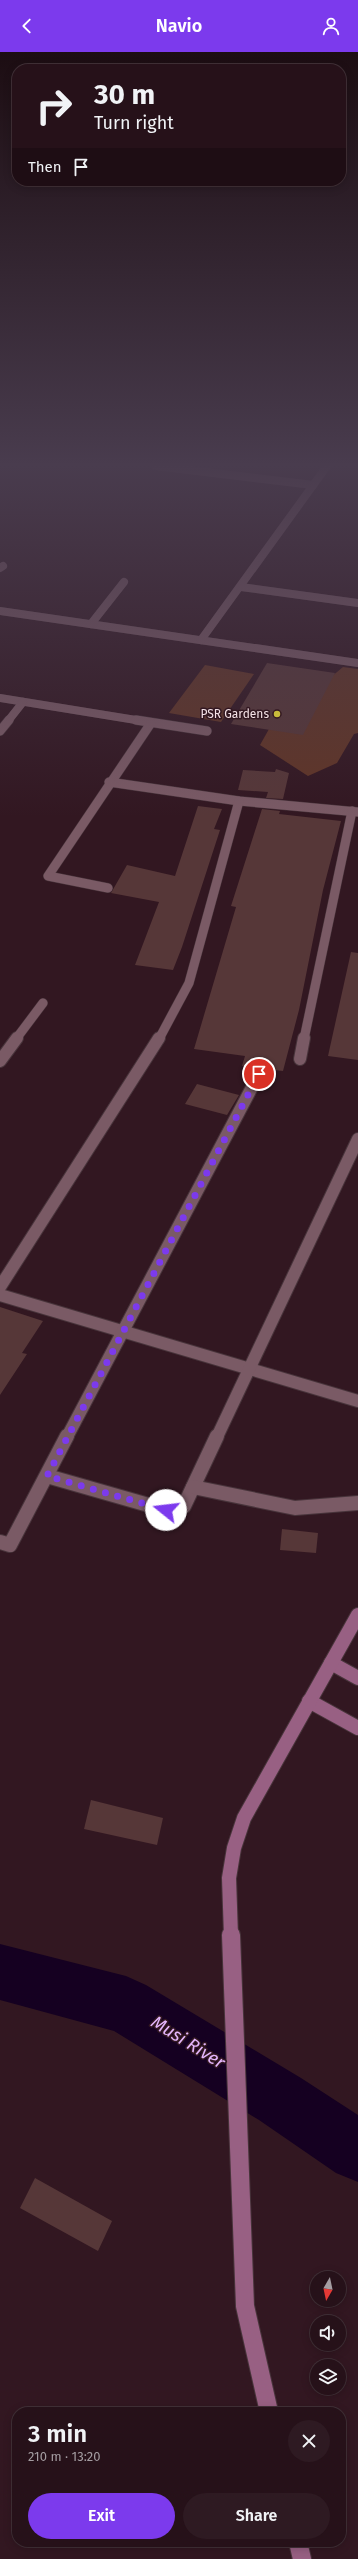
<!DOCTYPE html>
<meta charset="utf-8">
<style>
:root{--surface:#261119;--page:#2e1a22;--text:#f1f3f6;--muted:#a49da2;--line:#423138;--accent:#7c3aed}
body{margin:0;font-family:"Fira Sans",sans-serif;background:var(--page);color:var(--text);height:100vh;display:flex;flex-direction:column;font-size:15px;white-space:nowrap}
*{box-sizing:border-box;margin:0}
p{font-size:13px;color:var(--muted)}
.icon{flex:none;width:22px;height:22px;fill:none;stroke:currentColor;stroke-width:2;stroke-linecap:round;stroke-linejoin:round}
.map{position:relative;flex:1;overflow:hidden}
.side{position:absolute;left:12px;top:2355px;width:334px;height:140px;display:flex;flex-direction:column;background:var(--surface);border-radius:16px;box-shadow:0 2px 10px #0003,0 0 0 1px var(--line)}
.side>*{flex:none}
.guide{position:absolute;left:12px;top:12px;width:334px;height:122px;border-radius:16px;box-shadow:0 2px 10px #0003,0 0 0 1px var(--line);background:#261119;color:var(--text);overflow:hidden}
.needle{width:26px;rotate:189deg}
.buttons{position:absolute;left:310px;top:2219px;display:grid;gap:8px}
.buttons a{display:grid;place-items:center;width:36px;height:36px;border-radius:50%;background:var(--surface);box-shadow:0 2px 10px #0003,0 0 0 1px var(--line);font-size:20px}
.pin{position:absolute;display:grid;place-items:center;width:34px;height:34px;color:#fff;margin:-17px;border:2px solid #fff;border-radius:50%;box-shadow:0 1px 4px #0007}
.me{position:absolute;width:44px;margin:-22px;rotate:286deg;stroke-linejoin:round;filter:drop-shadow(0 0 3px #0008)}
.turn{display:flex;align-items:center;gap:14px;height:84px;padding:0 16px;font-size:18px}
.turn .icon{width:52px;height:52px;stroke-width:2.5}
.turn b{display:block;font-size:28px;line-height:34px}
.then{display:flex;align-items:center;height:38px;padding:0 16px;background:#0003;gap:8px;font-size:15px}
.round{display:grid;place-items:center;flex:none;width:42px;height:42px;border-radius:21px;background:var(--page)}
.overview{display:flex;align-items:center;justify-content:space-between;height:68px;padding:0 16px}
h1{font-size:24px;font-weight:600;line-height:30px}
.action{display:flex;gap:8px;margin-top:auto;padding:8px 16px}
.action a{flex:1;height:46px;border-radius:24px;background:var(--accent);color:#fff;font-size:16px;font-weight:600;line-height:46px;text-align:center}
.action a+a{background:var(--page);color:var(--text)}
header{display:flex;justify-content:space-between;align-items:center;height:52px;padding:0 16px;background:var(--accent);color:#fff;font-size:18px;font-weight:600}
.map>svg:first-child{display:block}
.green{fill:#603527}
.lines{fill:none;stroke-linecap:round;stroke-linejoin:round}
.river{fill:#150021;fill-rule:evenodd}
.building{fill:#563738}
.street-far3-casing{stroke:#48343b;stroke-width:8}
.street-far2-casing{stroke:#48343b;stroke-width:10}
.street-far1-casing{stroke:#48343b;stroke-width:14}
.street-casing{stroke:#48343b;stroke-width:16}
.secondary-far1-casing{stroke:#48343b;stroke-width:16}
.secondary-casing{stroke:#48343b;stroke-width:20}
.street-far3{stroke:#7a5a65;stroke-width:8}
.street-far2{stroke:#7a5a65;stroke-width:9}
.street-far1{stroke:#7a5a65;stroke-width:12}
.street{stroke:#7a5a65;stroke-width:14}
.secondary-far1{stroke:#986083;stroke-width:14}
.secondary{stroke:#986083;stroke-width:18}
.route{stroke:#7c3aed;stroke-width:7;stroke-dasharray:0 12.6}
.poi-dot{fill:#c8bb3b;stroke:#321721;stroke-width:1.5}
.labels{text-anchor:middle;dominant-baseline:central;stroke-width:3;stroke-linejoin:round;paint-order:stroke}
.far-poi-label{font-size:12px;fill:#f4e1e6;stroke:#321721;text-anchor:end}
.near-water-label{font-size:18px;font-style:italic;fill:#e4b6fc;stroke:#321721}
</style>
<header><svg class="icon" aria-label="back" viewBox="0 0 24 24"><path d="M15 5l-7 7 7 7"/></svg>Navio<svg class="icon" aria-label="person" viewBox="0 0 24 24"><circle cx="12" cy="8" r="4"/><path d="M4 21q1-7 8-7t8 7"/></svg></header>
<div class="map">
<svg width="358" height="2507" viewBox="0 0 358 2507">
<rect width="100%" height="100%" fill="#321721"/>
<g class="green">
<polygon points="205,613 254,622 221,670 169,661"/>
<polygon points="343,615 358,617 358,681 354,682 337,711 308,724 260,693 269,677"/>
</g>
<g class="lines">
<polygon class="river" points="0,1892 126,1924 146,1933 301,2026 358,2063 358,2130 336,2121 259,2068 114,1979 0,1948"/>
</g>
<g class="building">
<polygon points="267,611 335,621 303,683 231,672"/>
<polygon points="276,717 289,721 283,747 266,746 268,740 238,738 243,718 275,720"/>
<polygon points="198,754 222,757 214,777 220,778 182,895 173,918 135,913 159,850 111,841 127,813 175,824"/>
<polygon points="262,757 280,759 279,762 341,769 323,838 299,958 283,1019 242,1014 245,1004 194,997 236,855 231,854"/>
<polygon points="351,900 358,901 358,1008 328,1004"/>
<polygon points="197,1032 239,1043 227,1063 185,1052"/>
<polygon points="0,1255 43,1269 22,1301 27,1302 0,1343"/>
<polygon points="282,1477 318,1481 316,1501 280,1498"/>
<polygon points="91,1748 163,1766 157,1793 84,1777"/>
<polygon points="35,2126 112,2169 98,2199 20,2156"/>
</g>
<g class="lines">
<g class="street-far3-casing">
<g id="street-far3">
<polyline points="156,414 313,433"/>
<polyline points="0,516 3,514"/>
<polyline points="241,535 358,551"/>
<polyline points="0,559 358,611"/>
<polyline points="91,572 124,530"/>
<polyline points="201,588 327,414"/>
<polyline points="0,646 142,669"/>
<polyline points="8,669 23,650"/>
</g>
</g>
<g class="street-far2-casing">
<g id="street-far2">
<polyline points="136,668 207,679"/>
<polyline points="0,679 9,668"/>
<polyline points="109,730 239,749 358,760"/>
<polyline points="108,836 48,824 151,671"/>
<polyline points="16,987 43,951"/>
<polyline points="159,987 189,931 239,749"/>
<polyline points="304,987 352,759"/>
</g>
</g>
<g class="street-far1-casing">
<g id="street-far1">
<polyline points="300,1007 304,986"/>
<polyline points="0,1009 17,986"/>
<polyline points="0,1235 159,986"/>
<polyline points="0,1243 358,1349"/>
<polyline points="67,1385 259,1022"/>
<polyline points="217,1385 358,1087"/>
</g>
</g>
<g class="street-casing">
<g id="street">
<polyline points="47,1424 166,1458 176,1458 184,1454 217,1384"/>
<polyline points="193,1435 295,1456 358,1451"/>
<polyline points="0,1490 10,1493 67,1384"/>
</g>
</g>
<g class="secondary-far1-casing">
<g id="secondary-far1">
<polyline points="331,1611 358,1626"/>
<polyline points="309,1649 358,1676"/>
<polyline points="231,1884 229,1826 234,1796 244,1766 358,1563"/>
</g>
</g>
<g class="secondary-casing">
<g id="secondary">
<polyline points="231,1883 245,2254 269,2360"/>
<polyline points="298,2490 302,2507"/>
</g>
</g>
<use href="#street-far3" class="street-far3"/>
<use href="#street-far2" class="street-far2"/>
<use href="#street-far1" class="street-far1"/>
<use href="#street" class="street"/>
<use href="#secondary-far1" class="secondary-far1"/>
<use href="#secondary" class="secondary"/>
</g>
<linearGradient id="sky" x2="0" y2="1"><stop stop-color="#1c0d12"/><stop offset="0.54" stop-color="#493c4e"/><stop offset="1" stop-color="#493c4e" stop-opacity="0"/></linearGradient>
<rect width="358" height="765" fill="url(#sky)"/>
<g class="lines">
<polyline class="route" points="166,1458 47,1424 259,1022"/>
</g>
<circle class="poi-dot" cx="277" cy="662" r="4"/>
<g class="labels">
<g class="far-poi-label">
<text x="269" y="662">PSR Gardens</text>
</g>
<g class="near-water-label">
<text transform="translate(188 1990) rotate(32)">Musi River</text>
</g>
</g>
</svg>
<div class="buttons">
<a><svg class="needle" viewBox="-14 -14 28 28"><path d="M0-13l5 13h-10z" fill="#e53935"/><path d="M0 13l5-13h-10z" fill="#a49da2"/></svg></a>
<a><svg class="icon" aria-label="sound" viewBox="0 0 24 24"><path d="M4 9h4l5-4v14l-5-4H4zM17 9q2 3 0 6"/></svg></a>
<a><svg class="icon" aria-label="layers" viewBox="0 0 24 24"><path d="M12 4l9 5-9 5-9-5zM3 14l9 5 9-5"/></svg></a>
</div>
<div class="pin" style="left:259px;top:1022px;background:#d93025"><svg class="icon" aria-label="arrive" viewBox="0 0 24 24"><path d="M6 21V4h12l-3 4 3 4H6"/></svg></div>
<svg class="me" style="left:166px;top:1458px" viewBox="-20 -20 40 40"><circle r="19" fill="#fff"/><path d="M0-13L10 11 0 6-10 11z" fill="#7c3aed"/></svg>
<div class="guide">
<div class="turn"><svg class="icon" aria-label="right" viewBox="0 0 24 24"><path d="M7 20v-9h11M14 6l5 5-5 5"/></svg><div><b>30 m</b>Turn right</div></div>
<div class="then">Then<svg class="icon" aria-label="arrive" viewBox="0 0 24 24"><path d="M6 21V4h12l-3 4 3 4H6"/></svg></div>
</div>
<section class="side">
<div class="overview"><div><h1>3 min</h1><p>210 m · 13:20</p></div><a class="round"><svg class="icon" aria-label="close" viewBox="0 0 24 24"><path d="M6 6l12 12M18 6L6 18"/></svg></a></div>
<div class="action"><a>Exit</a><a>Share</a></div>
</section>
</div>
